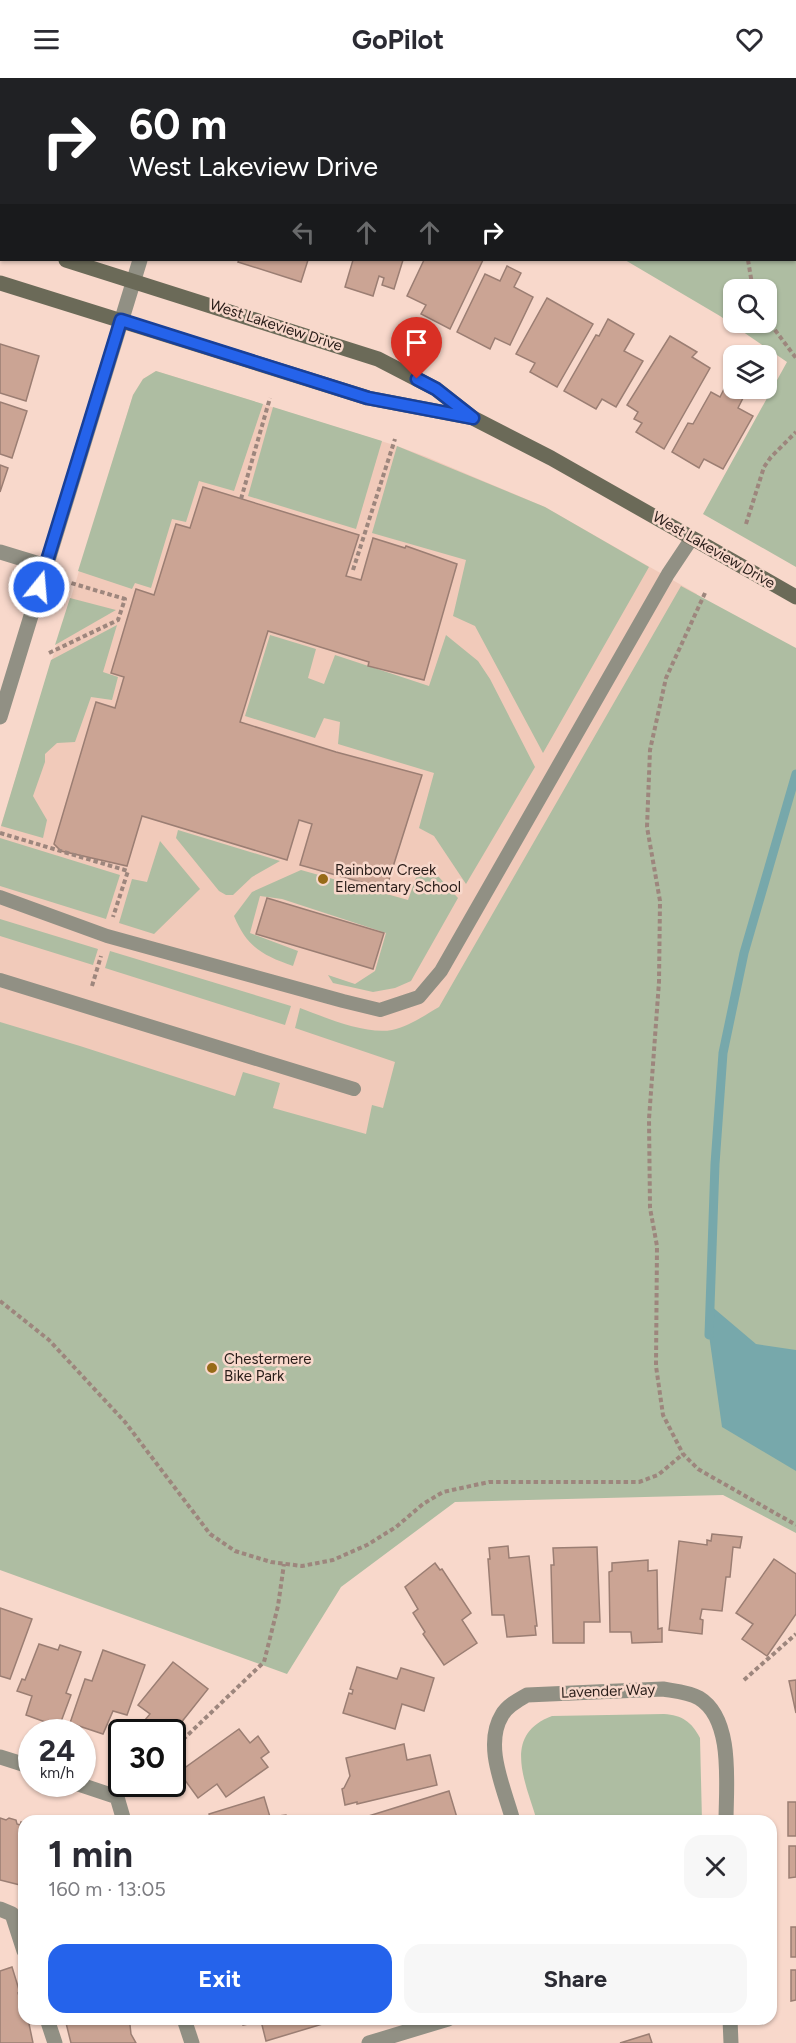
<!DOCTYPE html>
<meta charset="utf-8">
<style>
:root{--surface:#fff;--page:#f7f7f7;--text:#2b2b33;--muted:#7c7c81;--accent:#2563eb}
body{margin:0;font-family:Figtree,sans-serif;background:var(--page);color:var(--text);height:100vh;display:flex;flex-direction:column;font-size:22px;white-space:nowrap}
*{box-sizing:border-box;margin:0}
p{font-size:20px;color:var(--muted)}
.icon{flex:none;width:33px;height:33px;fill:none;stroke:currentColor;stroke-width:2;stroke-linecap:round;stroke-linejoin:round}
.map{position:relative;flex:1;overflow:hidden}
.details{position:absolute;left:18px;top:1737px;width:759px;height:210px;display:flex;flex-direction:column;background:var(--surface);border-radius:18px;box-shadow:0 2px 4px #0004}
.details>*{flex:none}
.hud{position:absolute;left:0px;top:0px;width:796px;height:183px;box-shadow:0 2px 4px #0004;background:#202124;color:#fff;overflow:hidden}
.buttons{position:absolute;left:723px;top:201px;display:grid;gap:12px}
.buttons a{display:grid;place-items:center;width:54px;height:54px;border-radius:12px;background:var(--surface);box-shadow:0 2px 4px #0004;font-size:30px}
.speed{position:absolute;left:18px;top:1641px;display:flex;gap:12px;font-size:30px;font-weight:700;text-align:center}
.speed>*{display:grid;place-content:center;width:78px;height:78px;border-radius:50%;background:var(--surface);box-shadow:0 2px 4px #0004;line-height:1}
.speed small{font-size:15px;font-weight:400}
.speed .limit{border:3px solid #111;border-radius:9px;background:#fff;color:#111}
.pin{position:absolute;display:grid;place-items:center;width:51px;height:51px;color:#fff;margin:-62px -26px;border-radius:50% 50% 50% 0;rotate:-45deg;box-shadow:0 0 6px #0007}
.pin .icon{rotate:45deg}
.me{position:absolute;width:66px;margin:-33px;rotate:17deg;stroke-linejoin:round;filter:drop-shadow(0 0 4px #0008)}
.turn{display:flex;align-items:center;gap:21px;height:126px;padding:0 30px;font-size:27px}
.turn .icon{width:78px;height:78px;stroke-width:2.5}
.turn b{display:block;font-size:42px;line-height:51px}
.lanes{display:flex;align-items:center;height:57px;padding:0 30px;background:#0003;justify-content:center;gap:30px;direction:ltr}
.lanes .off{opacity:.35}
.round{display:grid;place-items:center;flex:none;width:63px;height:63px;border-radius:18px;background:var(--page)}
.headline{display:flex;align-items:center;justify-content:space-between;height:102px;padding:0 30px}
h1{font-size:36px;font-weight:700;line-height:45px}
.action{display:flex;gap:12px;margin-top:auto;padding:12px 30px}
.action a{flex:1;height:69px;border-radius:18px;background:var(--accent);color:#fff;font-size:24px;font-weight:700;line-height:69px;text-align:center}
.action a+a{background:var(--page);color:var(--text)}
header{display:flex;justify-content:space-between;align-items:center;height:78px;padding:0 30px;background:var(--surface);font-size:27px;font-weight:700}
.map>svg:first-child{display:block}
.built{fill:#f1caba}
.green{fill:#aebda2;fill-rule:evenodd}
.water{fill:#77a8ab}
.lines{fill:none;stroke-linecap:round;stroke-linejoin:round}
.stream{stroke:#77a8ab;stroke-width:9}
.building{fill:#cba494;stroke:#9b7e73;stroke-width:1.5}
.path{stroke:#9d867d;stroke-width:4;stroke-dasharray:4.5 3;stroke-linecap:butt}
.lane{stroke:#919084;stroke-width:14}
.street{stroke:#919084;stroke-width:15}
.secondary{stroke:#6b6a58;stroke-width:15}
.route-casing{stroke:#184099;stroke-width:15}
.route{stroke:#2563eb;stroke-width:10}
.poi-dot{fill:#976a18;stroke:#f8d8cb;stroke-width:2}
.labels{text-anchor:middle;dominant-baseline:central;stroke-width:5;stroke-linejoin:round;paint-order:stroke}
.street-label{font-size:15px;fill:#291d19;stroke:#f8d8cb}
.poi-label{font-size:15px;fill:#291d19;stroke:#f8d8cb;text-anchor:start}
</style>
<header><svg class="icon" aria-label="menu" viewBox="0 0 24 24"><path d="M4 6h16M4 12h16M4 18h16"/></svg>GoPilot<svg class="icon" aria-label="heart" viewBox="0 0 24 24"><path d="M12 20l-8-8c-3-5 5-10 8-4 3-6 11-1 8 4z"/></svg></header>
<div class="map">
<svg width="796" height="1965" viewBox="0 0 796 1965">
<rect width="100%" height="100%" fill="#f8d8cb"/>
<polygon class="built" points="156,293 397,368 427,379 545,429 697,516 641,1122 0,987 0,751 133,317 143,301"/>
<g class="green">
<path d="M796,19v470l-93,-53 84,-152 -67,-46 -95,-56h170zM734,212h32v32h-32z"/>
<polygon points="156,293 263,326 234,413 199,403 186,444 172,441 151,510 135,505 132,511 78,493 133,317 143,301"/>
<polygon points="273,329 382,363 356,451 248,418"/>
<polygon points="397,368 545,429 649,489 543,675 475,548 453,538 466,482 372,455"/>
<path d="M681,508l115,62v885l-73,-38 -268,7 -114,85 -54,87 -287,-104v-548l80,24 155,50 8,-24 37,11 -7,25 93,26 6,-29 11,3 12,-46 -100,-34 5,-20c24,9 66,27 92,22 16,-3 33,-15 47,-23z"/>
<polygon points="70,520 116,532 55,567"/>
<polygon points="117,547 103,594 118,599 112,622 91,619 75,664 57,665 45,676 45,684 33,718 47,742 43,760 1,748 51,582"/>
<polygon points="270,557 316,571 308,600 324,606 335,577 429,608 446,557 478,583 490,601 535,689 466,806 434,758 419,750 434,695 338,666 340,644 324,640 315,660 245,638"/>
<polygon points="178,752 280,783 252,799 233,817 226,817 219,813 176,760"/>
<polygon points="0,760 120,797 106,841 0,808"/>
<polygon points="160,763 200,811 154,856 119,845 132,801 147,804"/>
<path d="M428,787l30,33 -47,83 -16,7 -22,4 -40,-9 -5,-8 27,9 20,-13 11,-38 -104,-34 -22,-3 -10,37 48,18 -5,15c-31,-11 -46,-19 -59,-50l18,-24 49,-22 107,30 10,-28z"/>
<polygon points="0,841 98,871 93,887 0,858"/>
<polygon points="110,873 291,928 285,947 105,890"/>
<path d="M664,1636c18,1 28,8 36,24l2,83h-165c-11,-38 -36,-86 15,-105z"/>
</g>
<polygon class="water" points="710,1227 756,1266 796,1272 796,1393 722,1349 709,1257"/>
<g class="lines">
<polyline class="stream" points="709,1257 715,1086 723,975 744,875 796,696"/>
</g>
<g class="building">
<polygon points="269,0 350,0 349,2"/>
<polygon points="703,0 779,0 702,2"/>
<polygon points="239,182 308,182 301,204 238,184"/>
<polygon points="353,182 403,182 394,211 382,207 384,200 379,198 373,218 345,209"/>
<polygon points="424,182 483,182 450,251 421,236 426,227 407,218"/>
<polygon points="507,188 521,195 514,209 533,219 510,267 495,260 490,271 457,254 485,196 500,203"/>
<polygon points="547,220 593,246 557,309 530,294 535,285 516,276"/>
<polygon points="608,241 634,256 624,273 643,283 616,329 602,321 596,331 564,313 596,257 599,258"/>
<polygon points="670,258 697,274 692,279 710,290 664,371 636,354 642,345 634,341 638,334 627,327"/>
<polygon points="0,266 39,278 26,323 0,315"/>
<polygon points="725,309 743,320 738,330 753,338 723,391 704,381 699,390 672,374 688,345 693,346 711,314 720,319"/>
<polygon points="0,324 27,333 12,380 0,376"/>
<polygon points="0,387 8,390 0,414"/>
<polygon points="203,409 359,457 346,498 361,502 373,460 405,470 406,468 457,486 424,602 368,588 369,584 268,553 240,644 336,674 422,697 386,811 300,787 312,746 299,742 287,782 142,738 127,788 61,773 54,766 96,624 115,630 124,599 111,595 136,511 154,517 176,446 190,450"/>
<polygon points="267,820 384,855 373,891 256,856"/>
<polygon points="712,1456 742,1459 740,1470 733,1469 730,1499 726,1499 722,1533 702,1531 700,1541 703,1542 702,1556 669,1552 679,1463 707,1467 707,1462 711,1463"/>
<polygon points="508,1468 509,1480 529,1478 537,1548 535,1548 536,1557 507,1559 504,1537 492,1537 488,1481 490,1481 489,1470"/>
<polygon points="597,1469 600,1544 584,1544 584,1565 553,1565 551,1487 554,1487 553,1470"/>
<polygon points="774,1481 796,1496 796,1536 767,1578 742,1561 753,1546 736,1535"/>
<polygon points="648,1482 648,1493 657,1492 658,1551 662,1550 662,1564 632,1565 631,1554 610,1554 609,1494 612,1493 612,1485"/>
<polygon points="435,1485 440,1492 442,1491 471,1535 462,1542 477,1565 444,1587 423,1556 425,1554 413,1535 418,1531 405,1509"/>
<polygon points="0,1530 32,1541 10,1601 0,1598"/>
<polygon points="39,1566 58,1572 60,1567 81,1574 66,1615 71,1617 59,1649 26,1637 32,1618 17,1613 22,1601 25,1602"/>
<polygon points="103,1572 145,1587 127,1637 113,1633 103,1656 70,1645 85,1601 92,1603"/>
<polygon points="173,1584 208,1611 172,1656 172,1654 135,1654 150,1636 138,1627"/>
<polygon points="357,1589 397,1601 401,1590 434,1600 424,1633 402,1626 395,1651 343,1635 349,1615 352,1616 353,1612 350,1611"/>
<polygon points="796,1602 796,1635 789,1603"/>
<polygon points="239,1651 250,1665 258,1658 269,1674 261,1680 268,1689 226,1719 217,1706 198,1720 179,1694"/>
<polygon points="404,1666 407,1682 430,1677 437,1707 357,1726 357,1724 345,1727 342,1711 344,1710 350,1698 346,1680"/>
<polygon points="449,1713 458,1743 360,1743 359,1741"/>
<polygon points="264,1719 270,1739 286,1737 288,1743 211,1743 209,1736"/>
<rect x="788" y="1724" width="8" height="34"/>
<polygon points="0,1740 6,1742 9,1740 16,1742 17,1746 20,1747 21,1744 24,1745 24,1808 0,1802"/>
<polygon points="789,1768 796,1768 796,1799 789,1800"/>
<rect x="791" y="1849" width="5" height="30"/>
<polygon points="12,1889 20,1915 18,1915 24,1933 24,1941 28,1941 33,1965 0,1965 0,1893"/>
<polygon points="791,1892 796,1892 796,1922 791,1923"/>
<polygon points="65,1941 125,1941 127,1945 130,1947 131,1956 136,1965 71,1965"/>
<polygon points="241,1941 332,1941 326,1943 326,1945 266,1963 261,1943 243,1947"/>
<polygon points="649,1956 652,1965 620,1965"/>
</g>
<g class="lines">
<g class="path">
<polyline points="795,53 796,51"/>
<polyline points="748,182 753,212"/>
<polyline points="766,240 796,280"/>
<polyline points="241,421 270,320"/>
<polyline points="746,446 764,389 771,379 796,354"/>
<polyline points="353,492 395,361"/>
<polyline points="705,515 666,600 650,672 647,749 660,823 659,904 649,1041 650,1130 657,1168 656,1288 663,1337 683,1376 698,1391 796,1447"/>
<polyline points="49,575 118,542 125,521 71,505"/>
<polyline points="0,755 128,793 113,839"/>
<polyline points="92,908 101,878"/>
<polyline points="0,1223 49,1262 125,1344 210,1456 235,1473 271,1484 302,1488 333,1482 367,1467 396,1449 423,1426 443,1414 489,1404 639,1404 658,1397 683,1376"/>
<polyline points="744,1602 796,1556"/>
<polyline points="172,1672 264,1584 278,1528 284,1486"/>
</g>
<g class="lane">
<polyline points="0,819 107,858 343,923 380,932 419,919 441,893 668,496 692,460"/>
<polyline points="0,902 354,1011"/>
</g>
<g class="street">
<polyline points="190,2 191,0"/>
<polyline points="0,474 46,488"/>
<polyline points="0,639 140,182"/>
<polyline points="0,1679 32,1689"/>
<polyline points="78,1706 117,1719 124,1743"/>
<path d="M513,1743c-8,-31 -30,-75 -11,-106 5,-9 16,-15 25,-20l136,-6c12,2 26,3 36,9 35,21 27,88 27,123"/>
<polyline points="0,1831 12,1836 24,1873"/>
<polyline points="47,1941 55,1965"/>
<polyline points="184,1941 192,1965"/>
<polyline points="730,1941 731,1965"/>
<polyline points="369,1965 448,1941"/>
</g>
<g class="secondary">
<polyline points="0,160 2,161"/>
<polyline points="66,182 378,281 436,311 473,340 551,380 796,519"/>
<polyline points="0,205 368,320 473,340"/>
</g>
</g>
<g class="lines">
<g class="route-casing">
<polyline id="route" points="39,509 121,242 368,320 473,340 436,311 417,301"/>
</g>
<use href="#route" class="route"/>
</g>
<g class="poi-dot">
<circle cx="323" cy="801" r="6"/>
<circle cx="212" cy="1290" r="6"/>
</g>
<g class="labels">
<g class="street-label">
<text transform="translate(276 247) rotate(18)">West Lakeview Drive</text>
<text transform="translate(714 472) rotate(30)">West Lakeview Drive</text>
<text transform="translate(608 1613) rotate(-2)">Lavender Way</text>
</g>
<g class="poi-label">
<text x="335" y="792">Rainbow Creek<tspan x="335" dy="17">Elementary School</tspan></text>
<text x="224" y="1281">Chestermere<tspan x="224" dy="17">Bike Park</tspan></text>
</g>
</g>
</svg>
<div class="buttons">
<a><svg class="icon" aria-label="search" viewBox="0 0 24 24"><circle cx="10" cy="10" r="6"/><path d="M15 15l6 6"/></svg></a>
<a><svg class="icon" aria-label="layers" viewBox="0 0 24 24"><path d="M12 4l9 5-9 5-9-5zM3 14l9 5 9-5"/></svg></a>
</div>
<div class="speed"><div>24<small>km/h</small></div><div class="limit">30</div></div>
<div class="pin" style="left:417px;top:301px;background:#d93025"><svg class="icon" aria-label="arrive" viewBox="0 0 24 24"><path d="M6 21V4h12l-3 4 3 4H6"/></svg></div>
<svg class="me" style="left:39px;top:509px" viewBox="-20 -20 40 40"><circle r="17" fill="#2563eb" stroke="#fff" stroke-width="3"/><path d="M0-11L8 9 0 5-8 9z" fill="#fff"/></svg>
<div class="hud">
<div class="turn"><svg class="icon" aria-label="right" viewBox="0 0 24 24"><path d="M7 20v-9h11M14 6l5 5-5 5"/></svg><div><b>60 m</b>West Lakeview Drive</div></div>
<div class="lanes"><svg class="icon off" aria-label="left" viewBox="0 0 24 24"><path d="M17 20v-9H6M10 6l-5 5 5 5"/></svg><svg class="icon off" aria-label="ahead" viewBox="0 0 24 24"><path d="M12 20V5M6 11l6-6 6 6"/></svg><svg class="icon off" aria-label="ahead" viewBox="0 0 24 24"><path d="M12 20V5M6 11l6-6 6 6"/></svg><svg class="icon" aria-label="right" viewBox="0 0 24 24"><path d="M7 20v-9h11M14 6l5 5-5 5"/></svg></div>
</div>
<section class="details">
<div class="headline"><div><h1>1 min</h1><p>160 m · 13:05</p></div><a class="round"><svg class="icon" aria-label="close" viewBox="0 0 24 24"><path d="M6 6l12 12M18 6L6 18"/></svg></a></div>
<div class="action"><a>Exit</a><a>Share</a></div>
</section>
</div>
